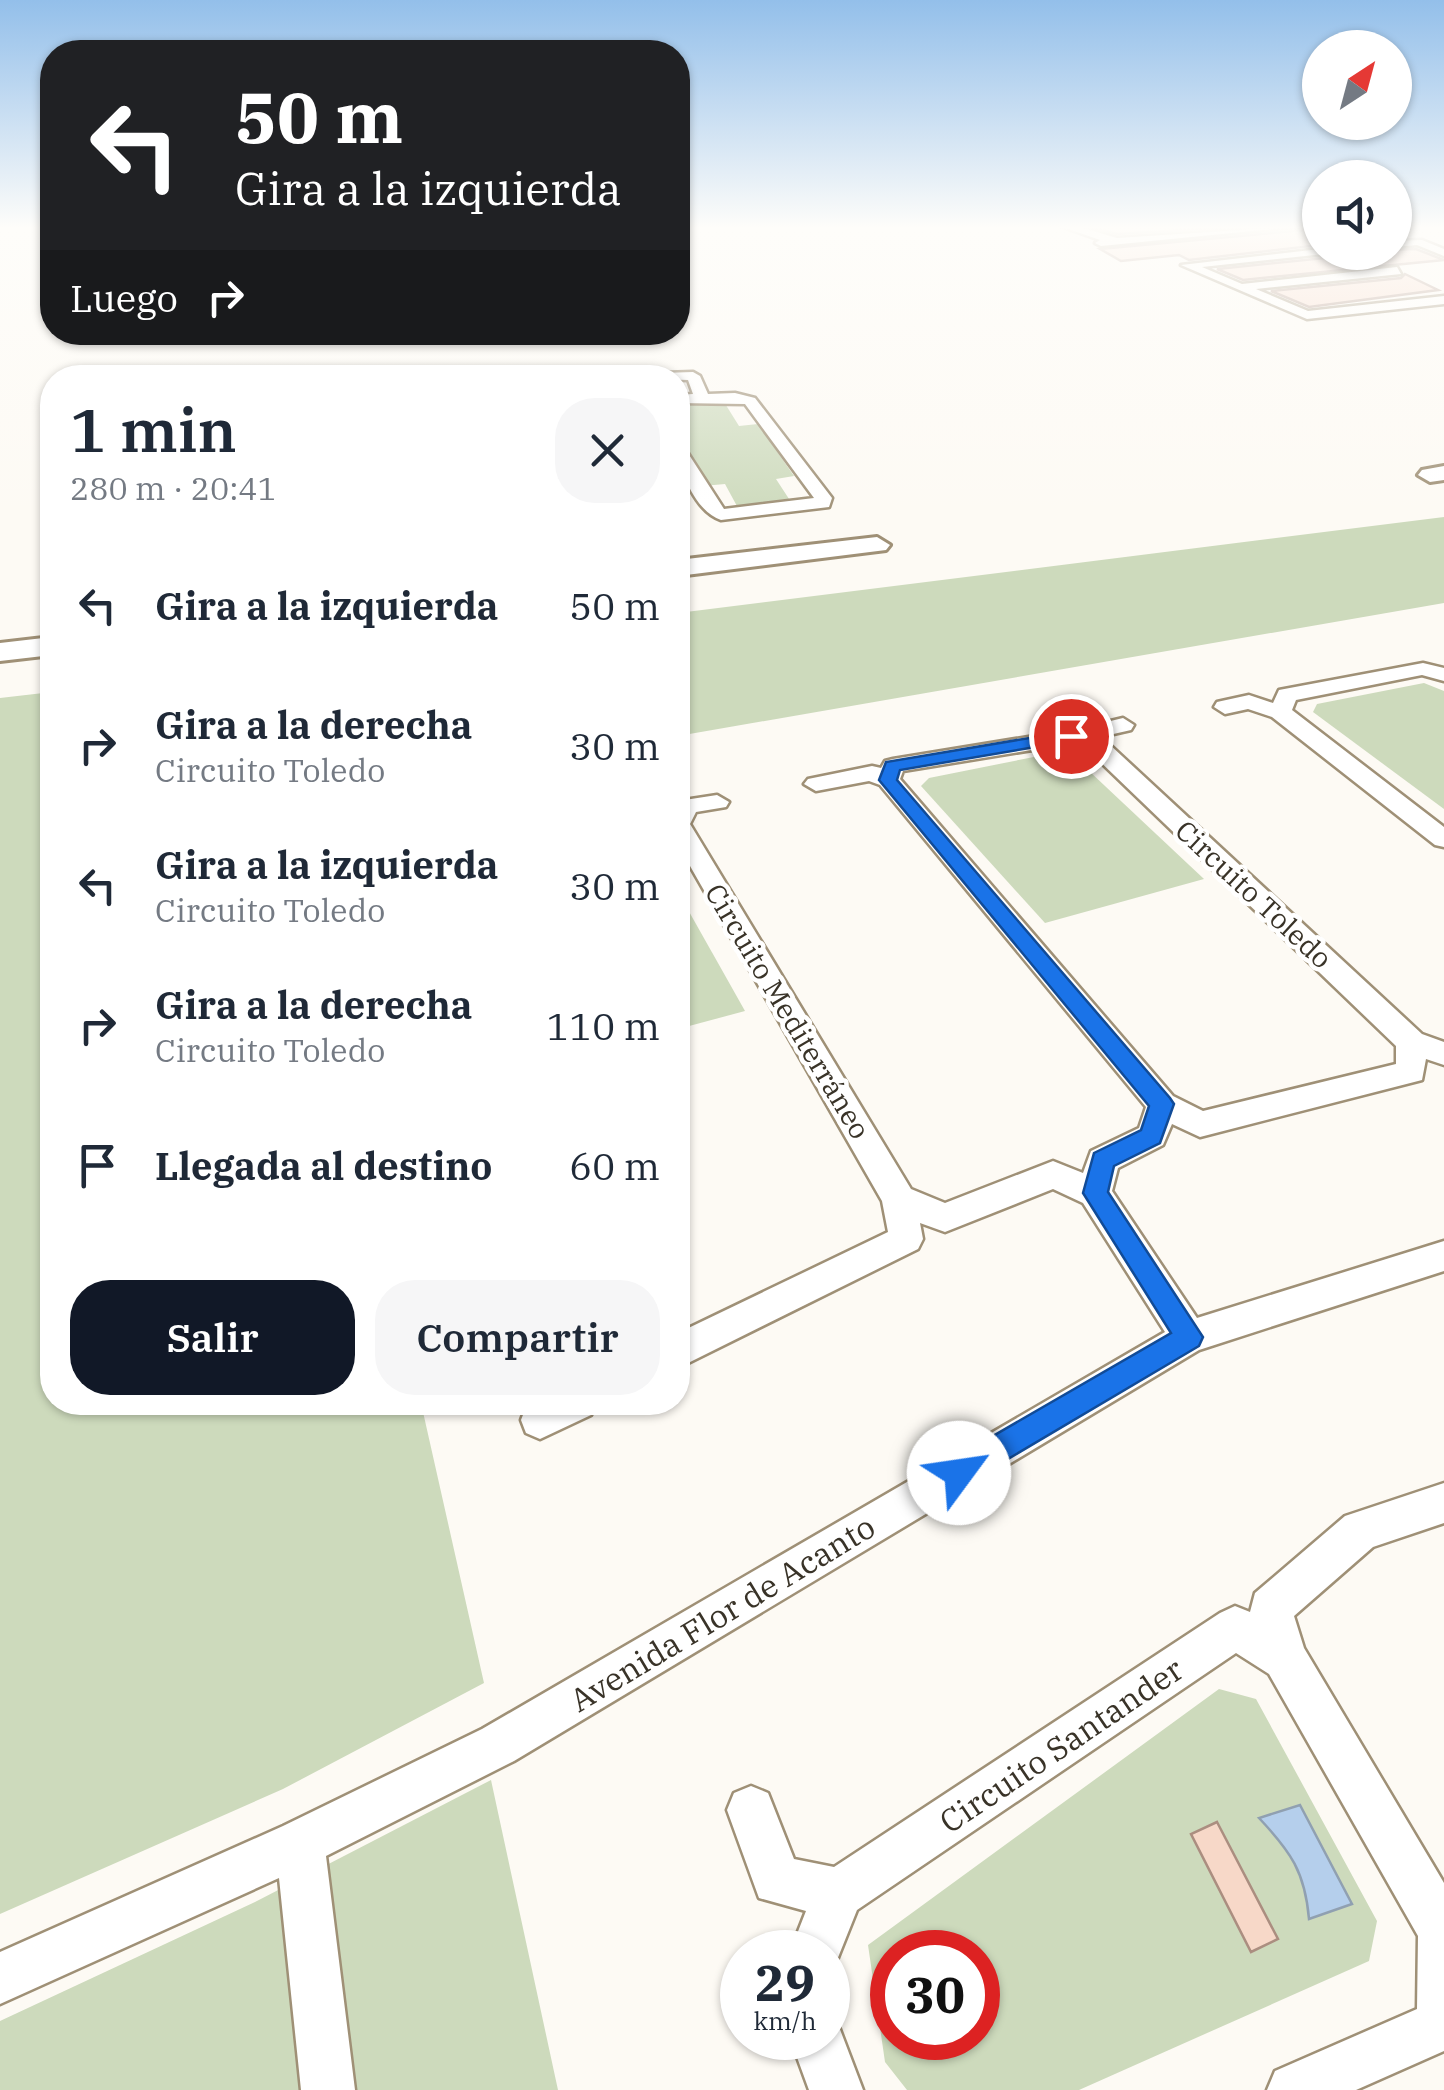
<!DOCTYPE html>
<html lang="es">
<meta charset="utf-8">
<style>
:root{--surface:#fff;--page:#f6f6f7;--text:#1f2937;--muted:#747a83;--accent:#111827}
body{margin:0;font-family:"IBM Plex Serif",serif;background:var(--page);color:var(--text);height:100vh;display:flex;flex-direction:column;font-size:38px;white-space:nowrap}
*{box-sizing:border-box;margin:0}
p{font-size:32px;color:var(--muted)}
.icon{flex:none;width:55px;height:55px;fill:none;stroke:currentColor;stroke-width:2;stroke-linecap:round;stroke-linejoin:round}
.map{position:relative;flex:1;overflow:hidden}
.drawer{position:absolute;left:40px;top:365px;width:650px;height:1050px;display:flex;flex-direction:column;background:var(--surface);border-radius:40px;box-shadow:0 2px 8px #0004}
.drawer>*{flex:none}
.guide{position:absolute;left:40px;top:40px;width:650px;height:305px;border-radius:40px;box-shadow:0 2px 8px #0004;background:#202124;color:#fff;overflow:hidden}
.needle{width:65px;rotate:36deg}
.buttons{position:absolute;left:1302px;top:30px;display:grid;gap:20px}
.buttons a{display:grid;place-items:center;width:110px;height:110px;border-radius:50%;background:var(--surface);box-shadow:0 2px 8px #0004;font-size:50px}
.speed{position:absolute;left:720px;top:1930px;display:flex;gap:20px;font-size:50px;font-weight:700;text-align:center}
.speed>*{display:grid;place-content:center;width:130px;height:130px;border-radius:50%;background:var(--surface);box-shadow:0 2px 8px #0004;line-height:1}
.speed small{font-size:25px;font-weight:400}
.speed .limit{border:15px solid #d22;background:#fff;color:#111}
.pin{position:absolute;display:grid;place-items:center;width:85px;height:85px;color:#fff;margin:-42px;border:5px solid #fff;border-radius:50%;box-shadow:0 2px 10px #0007}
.me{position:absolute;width:110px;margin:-55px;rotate:59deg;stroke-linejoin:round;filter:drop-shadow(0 0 8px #0008)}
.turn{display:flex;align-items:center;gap:35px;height:210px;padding:0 30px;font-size:45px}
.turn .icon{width:130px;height:130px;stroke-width:2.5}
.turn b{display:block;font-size:70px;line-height:85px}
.then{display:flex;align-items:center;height:95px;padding:0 30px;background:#0003;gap:20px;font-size:38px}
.round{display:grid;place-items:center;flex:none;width:105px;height:105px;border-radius:40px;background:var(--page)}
.overview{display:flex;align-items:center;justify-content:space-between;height:170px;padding:0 30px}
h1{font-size:60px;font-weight:600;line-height:75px}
.primary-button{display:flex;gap:20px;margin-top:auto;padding:20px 30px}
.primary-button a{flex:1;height:115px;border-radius:40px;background:var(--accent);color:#fff;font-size:40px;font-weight:600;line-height:115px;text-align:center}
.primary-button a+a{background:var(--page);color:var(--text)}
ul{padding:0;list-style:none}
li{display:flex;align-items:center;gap:30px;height:140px;padding:0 30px}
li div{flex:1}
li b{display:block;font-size:38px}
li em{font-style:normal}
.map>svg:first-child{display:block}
.green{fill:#cddabc;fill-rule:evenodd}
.water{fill:#b5cfec;stroke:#90a0b1;stroke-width:2.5}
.building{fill:#f7d8c8;stroke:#ab8e80;stroke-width:2.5}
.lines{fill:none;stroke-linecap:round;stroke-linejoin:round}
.street-casing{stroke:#9f9076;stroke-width:5}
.secondary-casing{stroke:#9f9076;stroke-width:6}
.street{fill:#fff;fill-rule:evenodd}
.secondary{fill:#fff;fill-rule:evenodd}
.route{fill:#1a73e8;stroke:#114b97;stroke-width:2.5}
.labels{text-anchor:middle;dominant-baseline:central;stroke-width:9;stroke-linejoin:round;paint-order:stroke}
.street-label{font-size:28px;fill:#393328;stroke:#fff}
.near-street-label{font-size:32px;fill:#393328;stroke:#fff}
</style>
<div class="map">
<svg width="1444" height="2090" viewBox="0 0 1444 2090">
<rect width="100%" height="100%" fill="#fdfaf4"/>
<g class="green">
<polygon points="684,402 724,402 739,426 758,424 794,476 776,479 791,502 738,508 725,484 703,486 678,439 678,429 687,428 678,403"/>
<polygon points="1444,517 1444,603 678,736 678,613"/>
<polygon points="1424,683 1444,691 1444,809 1313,712 1317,704"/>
<polygon points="52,692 52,1402 421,1403 484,1683 283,1789 0,1914 0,698"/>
<polygon points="1054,753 1072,755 1204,879 1045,923 921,786 929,778"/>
<polygon points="678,892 745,1011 678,1029"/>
<path d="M1219,1689l37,10 121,222 -8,40 -290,129h-172l-22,-28 -17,-117zM892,1952h86v86h-86z"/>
<polygon points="491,1780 558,2090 0,2090 0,2021 255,1902"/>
</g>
<path class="water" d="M1300,1805l52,99 -43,15c-4,-47 -18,-67 -50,-101z"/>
<g class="building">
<polygon points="1088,226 1249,226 1117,234"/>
<polygon points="1307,226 1320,226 1320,245 1189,260 1179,255 1121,261 1100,249 1303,230"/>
<polygon points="1416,249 1444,260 1243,280 1217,269 1324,258 1327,252"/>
<polygon points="1405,274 1438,290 1309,307 1271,291 1401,278"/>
<polygon points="1217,1822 1278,1939 1251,1952 1191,1834"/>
</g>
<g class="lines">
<g class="street-casing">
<g id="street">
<polygon points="1060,226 1076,226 1117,238 1303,226 1101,246 1095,243 1100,240"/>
<polygon points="1422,240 1444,249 1444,256 1417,245 1395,247 1395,241"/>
<polygon points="1320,249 1324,254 1202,267 1242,284 1397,267 1401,274 1256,289 1308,311 1444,296 1444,304 1307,319 1181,265"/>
<path d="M693,372l7,4 8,18 27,-1 20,5 77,100 -3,9 -108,13c-25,-8 -43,-50 -43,-75l6,2 40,62 90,-11 -69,-94 -67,-1v-8l15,-1 -5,-14 -64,-2 7,-4z"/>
<polygon points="518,374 551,378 511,378"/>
<polygon points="1423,663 1444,668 1444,681 1422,675 1296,700 1292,710 1444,827 1444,847 1435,845 1272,717 1248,709 1225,714 1214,707 1217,702 1249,695 1273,703 1279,690"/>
<path d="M1123,718l11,7 -3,5 -22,5v9l313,290 22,8v23l-18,-6 -4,21 -222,57 -28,-13 -9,21 -45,23 -6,23 85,127 247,-77v30l-245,79 -685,411 -188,95 29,234h-54l-22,-212 -279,126v-52l283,-126 199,-97 683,-397 -82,-129 -30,-14 -108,43 -25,-9 3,16 -5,10 -240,119v-35l210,-101 -6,-31 -204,-356v-44l39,-6 12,7 -3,5 -30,5 -6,12 221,365 34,14 108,-42 30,12 8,-22 48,-23 7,-21 -266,-322 -11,-4 -53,10 -12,-7 4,-5 64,-13 9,2 4,-7 8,-2 178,-29 15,5 4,-9zM1069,744l20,7 307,295v18l-193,47 -30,-15 -273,-317 3,-8z"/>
<polygon points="535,1402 596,1402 591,1415 540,1439 526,1433 521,1420 526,1407"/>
<polygon points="1444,1483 1444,1523 1373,1547 1294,1616 1304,1648 1444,1883 1444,2051 1356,2090 1267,2090 1275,2071 1417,2009 1418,1936 1269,1674 1236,1653 857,1910 833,1970 828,1972 828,1952 790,1952 806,1911 759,1898 727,1810 734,1793 751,1786 768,1793 794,1859 834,1867 1220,1613 1235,1606 1250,1612 1255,1593 1345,1516"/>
<polygon points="828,2016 836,2019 863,2090 809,2090 790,2038 828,2038"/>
</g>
</g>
<g class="secondary-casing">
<g id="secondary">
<polygon points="1444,466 1444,480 1430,482 1418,475 1422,470"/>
<polygon points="877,537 890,545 886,550 678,576 678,560"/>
<polygon points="52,637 52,655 0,661 0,643"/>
</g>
</g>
<use href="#street" class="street"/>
<use href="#secondary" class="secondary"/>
</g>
<linearGradient id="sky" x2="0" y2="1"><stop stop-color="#93bfea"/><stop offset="0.44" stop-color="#fefdfa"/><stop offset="1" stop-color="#fefdfa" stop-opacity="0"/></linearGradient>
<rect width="1444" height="518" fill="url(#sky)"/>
<polygon class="route" points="1071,731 1080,736 1077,740 900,770 897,780 1170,1098 1174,1104 1160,1143 1114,1166 1108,1192 1203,1337 1199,1346 959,1488 948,1484 944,1473 948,1462 1171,1333 1083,1193 1094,1153 1141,1130 1149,1106 879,780 886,762"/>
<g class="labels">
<g class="street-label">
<text transform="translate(1254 894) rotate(43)">Circuito Toledo</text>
<text transform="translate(788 1011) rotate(59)">Circuito Mediterráneo</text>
</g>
<g class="near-street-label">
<text transform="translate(722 1613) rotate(-31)">Avenida Flor de Acanto</text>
<text transform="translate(1061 1745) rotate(-34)">Circuito Santander</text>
</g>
</g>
</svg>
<div class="buttons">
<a><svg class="needle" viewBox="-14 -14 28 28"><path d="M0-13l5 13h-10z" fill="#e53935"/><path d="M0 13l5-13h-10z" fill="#747a83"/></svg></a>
<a><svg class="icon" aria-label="sound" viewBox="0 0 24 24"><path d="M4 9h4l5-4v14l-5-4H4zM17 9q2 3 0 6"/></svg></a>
</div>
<div class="speed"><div>29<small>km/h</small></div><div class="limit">30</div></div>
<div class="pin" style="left:1071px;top:736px;background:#d93025"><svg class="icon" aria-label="arrive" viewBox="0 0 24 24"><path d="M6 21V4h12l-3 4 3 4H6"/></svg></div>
<svg class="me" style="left:959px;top:1473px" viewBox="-20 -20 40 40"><circle r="19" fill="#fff"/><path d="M0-13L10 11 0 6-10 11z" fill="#1a73e8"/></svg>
<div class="guide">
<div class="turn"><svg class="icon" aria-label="left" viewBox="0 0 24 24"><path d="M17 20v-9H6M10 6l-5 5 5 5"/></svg><div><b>50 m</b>Gira a la izquierda</div></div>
<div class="then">Luego<svg class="icon" aria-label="right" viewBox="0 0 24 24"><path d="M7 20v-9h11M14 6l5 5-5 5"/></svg></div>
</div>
<section class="drawer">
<div class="overview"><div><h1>1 min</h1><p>280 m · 20:41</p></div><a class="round"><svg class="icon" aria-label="close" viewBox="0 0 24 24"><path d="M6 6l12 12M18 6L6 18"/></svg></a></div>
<ul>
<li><svg class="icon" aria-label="left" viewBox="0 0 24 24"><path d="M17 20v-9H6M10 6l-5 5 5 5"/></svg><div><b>Gira a la izquierda</b></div><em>50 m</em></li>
<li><svg class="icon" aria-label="right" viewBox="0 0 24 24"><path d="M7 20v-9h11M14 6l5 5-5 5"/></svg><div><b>Gira a la derecha</b><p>Circuito Toledo</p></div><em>30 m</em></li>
<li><svg class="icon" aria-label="left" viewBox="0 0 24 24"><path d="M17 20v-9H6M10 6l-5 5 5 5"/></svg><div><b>Gira a la izquierda</b><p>Circuito Toledo</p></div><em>30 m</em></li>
<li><svg class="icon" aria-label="right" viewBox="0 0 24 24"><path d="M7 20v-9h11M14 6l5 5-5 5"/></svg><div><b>Gira a la derecha</b><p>Circuito Toledo</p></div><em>110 m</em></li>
<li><svg class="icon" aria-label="arrive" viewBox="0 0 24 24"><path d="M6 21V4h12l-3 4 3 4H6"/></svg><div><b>Llegada al destino</b></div><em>60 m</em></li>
</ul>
<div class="primary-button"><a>Salir</a><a>Compartir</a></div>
</section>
</div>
